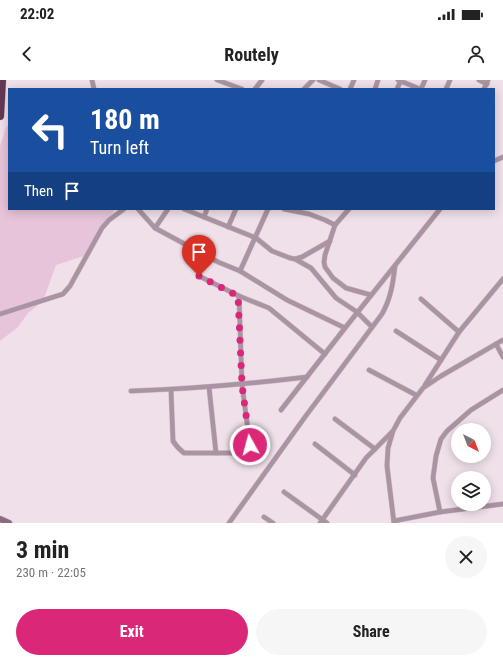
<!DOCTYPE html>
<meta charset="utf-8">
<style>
:root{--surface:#fff;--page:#f6f6f6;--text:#222;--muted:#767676;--accent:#db2777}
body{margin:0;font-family:"Roboto Condensed",sans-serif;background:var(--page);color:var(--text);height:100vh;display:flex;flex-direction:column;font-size:15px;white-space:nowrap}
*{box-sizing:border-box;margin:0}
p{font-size:13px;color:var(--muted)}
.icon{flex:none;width:22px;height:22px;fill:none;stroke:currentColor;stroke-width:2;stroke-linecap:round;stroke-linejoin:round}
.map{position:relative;height:443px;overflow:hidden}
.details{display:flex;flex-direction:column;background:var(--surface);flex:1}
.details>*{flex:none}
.hud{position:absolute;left:8px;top:8px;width:487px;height:122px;border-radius:0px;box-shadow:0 2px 10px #0003;background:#1a4fa0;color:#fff;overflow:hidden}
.needle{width:26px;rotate:138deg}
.controls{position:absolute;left:451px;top:343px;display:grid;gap:8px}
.controls a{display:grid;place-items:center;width:40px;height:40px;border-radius:50%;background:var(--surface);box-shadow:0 2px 10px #0003;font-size:20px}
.pin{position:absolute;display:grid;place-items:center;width:34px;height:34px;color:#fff;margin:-41px -17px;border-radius:50% 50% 50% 0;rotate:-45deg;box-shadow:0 0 4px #0007}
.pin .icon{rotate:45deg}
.me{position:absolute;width:44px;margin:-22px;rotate:353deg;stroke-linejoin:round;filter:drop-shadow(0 0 3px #0008)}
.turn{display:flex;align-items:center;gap:14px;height:84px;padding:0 16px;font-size:18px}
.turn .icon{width:52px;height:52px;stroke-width:2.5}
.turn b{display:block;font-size:28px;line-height:34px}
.then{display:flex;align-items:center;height:38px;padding:0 16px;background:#0003;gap:8px;font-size:15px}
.round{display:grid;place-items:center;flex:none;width:42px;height:42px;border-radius:21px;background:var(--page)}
.head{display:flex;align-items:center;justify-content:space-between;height:68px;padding:0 16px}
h1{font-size:24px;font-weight:700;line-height:30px}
.primary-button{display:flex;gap:8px;margin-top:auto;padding:8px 16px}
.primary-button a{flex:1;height:46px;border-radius:24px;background:var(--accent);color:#fff;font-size:16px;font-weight:700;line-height:46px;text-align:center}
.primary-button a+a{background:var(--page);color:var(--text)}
.status{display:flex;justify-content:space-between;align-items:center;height:28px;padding:0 20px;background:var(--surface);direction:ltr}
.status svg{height:11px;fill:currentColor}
header{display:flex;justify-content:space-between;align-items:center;height:52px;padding:0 16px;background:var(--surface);font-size:18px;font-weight:700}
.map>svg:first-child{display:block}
.green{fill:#e7c4da}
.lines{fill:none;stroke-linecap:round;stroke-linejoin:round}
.street-casing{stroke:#cbbec6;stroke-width:5.5}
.secondary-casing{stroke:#cbbec6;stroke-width:7}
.highway-casing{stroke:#cbbec6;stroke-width:9}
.street{stroke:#aa93a2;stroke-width:4.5}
.secondary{stroke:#8d6c81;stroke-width:6}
.highway{stroke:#643855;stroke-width:8}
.route{stroke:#db2777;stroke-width:7;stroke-dasharray:0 12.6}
</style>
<div class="status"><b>22:02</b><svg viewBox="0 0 49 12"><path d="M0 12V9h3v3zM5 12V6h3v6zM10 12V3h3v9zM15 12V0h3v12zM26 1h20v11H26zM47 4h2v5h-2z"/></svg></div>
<header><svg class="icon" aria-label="back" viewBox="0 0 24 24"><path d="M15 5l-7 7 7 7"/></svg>Routely<svg class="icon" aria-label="person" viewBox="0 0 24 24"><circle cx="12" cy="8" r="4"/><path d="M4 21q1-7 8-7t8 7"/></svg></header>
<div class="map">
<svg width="503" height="443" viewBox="0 0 503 443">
<rect width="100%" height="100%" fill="#efe0e9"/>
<polygon class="green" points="7,45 9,47 9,129 115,129 87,175 56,185 43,221 28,233 18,247 0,261 0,66"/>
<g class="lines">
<g class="street-casing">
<g id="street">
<polyline points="92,0 94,9"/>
<polyline points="217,0 242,9"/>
<polyline points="319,0 340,9"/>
<polyline points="398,0 420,9"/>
<polyline points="479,0 487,4"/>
<polyline points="255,9 262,0"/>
<polyline points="304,9 313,0"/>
<polyline points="350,9 354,0"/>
<polyline points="375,9 378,0"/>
<polyline points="397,9 401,0"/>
<polyline points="421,9 425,0"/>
<polyline points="446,9 450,0"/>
<polyline points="484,9 488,0"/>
<polyline points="494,81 503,77"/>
<polyline points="138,129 155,148 218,182 240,191 287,220 345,248 440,129"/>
<polyline points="184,129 256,158 272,171 290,178 295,179 302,177 330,161"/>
<polyline points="284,129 309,134 325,140 335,145"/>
<polyline points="349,129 335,145 325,175 324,182 325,187 333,198 346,208 371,215"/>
<polyline points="204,137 207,129"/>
<polyline points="228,147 236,129"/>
<polyline points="155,148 168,129"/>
<polyline points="295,179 311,188 336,218 357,232 372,247"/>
<polyline points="240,191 268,129"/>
<polyline points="199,196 239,216 269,228 325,274"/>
<polyline points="421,219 459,252"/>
<polyline points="0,234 63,214 70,206 102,148 109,140 124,129"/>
<polyline points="396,251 441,280"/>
<polyline points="496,264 503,277"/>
<polyline points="369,290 416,315"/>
<polyline points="425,305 459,252 503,199"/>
<polyline points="209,307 216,373"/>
<path d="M171,310l2,51c3,5 6,8 11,12h57l8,-5 1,-3 -8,-60 -3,-89"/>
<path d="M131,311c59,-2 118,-7 176,-14"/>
<polyline points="281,330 345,248"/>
<polyline points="335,339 375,369"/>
<polyline points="315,364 355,395"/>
<polyline points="284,412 327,443"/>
<polyline points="440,432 433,398 436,376 441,359 447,351 471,330 503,310"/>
<polyline points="264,437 273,443"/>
<polyline points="394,441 440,432 503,424"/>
<path d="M229,443l76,-106 77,-103c9,-16 11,-31 13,-48"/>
<polyline points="320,443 366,378 392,352"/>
<polyline points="394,443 387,386 388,368 393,351 400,338 423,308 441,296 503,260"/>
</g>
</g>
<g class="secondary-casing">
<polyline id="secondary" points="0,439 9,443"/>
</g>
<g class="highway-casing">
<polyline id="highway" points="0,36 2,0"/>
</g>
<use href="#street" class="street"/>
<use href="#secondary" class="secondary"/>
<use href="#highway" class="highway"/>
</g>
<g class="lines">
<polyline class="route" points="199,196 238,216 242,305 250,365"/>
</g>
</svg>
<div class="controls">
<a><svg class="needle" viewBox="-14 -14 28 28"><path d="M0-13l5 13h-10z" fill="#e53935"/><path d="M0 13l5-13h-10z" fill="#767676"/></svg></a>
<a><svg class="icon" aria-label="layers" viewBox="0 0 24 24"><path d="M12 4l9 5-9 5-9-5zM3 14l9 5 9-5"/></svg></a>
</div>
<div class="pin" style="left:199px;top:196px;background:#d93025"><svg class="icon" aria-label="arrive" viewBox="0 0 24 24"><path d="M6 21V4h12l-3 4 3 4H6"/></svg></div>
<svg class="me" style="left:250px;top:365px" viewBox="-20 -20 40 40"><circle r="17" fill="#db2777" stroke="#fff" stroke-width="3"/><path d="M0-11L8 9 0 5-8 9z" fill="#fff"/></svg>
<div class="hud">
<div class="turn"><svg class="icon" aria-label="left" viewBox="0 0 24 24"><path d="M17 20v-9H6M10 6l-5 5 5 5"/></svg><div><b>180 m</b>Turn left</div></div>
<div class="then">Then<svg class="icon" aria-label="arrive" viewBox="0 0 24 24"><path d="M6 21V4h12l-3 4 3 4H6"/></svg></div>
</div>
</div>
<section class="details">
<div class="head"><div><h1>3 min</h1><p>230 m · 22:05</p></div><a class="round"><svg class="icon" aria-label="close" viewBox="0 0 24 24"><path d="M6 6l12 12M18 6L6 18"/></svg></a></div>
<div class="primary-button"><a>Exit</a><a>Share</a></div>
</section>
